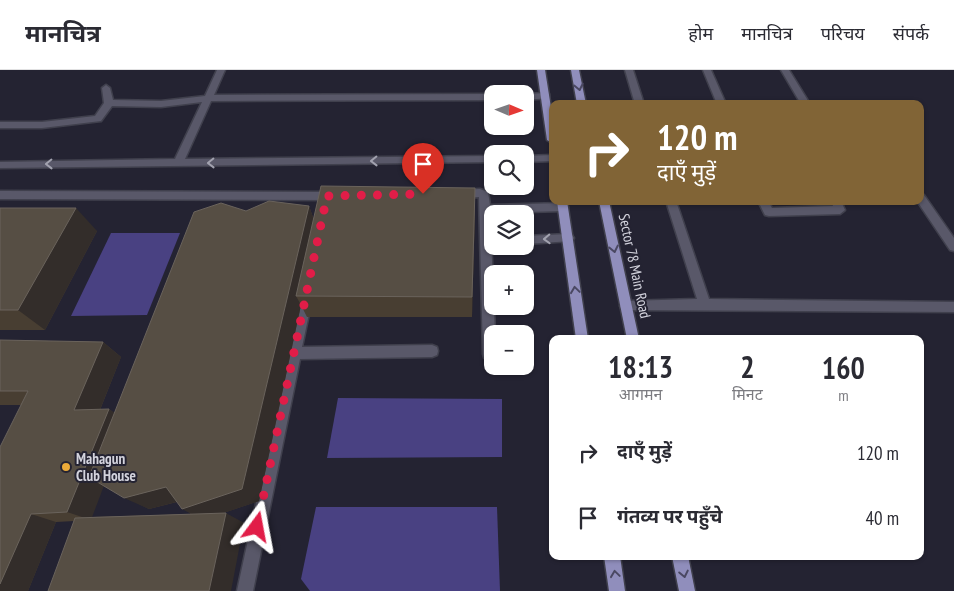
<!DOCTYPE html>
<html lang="hi">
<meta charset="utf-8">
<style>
:root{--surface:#fff;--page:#f2f2f3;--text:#2b2b33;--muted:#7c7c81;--line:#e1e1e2}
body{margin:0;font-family:"PT Sans Narrow","Noto Sans Devanagari",sans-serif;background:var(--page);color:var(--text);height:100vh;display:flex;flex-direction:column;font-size:19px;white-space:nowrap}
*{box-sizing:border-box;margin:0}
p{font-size:16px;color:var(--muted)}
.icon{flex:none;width:28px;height:28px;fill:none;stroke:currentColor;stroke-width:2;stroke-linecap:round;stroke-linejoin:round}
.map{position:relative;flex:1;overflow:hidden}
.drawer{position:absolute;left:549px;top:265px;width:375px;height:225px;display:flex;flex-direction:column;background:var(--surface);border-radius:10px;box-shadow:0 1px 4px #0004}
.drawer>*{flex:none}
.hud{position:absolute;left:549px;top:30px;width:375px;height:105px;border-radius:10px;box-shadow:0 1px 4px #0004;background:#816436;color:#fff;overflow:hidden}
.needle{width:32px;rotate:92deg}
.fabs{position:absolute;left:484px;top:15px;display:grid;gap:10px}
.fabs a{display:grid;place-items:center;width:50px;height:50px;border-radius:10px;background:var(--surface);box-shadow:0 1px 4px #0004;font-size:25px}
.pin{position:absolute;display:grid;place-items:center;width:42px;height:42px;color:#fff;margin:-51px -21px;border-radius:50% 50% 50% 0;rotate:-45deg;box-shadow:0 0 5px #0007}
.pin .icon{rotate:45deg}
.me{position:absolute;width:55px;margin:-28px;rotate:13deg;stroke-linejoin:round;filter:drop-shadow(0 0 4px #0008)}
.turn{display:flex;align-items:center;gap:18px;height:105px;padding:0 25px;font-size:22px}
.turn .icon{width:65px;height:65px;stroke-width:2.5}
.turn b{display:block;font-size:35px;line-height:42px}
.eta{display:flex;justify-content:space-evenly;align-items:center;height:85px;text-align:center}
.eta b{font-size:30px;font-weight:700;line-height:35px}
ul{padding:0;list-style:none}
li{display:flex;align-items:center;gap:15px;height:65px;padding:0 25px}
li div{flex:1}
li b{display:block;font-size:19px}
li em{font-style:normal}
header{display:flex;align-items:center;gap:30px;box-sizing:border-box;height:70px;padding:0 25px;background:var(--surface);border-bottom:1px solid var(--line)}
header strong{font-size:24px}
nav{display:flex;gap:28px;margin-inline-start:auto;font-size:18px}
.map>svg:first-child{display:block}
.green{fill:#494182}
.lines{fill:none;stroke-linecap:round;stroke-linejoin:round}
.minor-casing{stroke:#40404d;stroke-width:3}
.primary-casing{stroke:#40404d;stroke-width:3}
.minor{fill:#595869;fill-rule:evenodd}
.primary{fill:#908ebc;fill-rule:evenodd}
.wall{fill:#483e32;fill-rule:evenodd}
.shaded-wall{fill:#332d2a}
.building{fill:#564e44;stroke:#6a635c}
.oneway{stroke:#4a4862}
.oneway2{stroke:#a2a2af}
.route{stroke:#e11d48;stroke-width:9;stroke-dasharray:0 16.2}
.poi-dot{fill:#ebaa39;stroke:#242332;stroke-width:2}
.labels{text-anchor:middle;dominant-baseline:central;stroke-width:4;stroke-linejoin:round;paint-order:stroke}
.street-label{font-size:15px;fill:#d3d3dd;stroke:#242332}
.poi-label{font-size:15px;font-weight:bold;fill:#d3d3dd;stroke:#242332;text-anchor:start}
</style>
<header>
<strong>मानचित्र</strong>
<nav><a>होम</a><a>मानचित्र</a><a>परिचय</a><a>संपर्क</a></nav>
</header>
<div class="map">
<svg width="954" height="521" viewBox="0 0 954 521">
<rect width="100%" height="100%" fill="#242332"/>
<g class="green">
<polygon points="111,163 180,163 147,245 71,246"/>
<polygon points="338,328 502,329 502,387 327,388"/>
<polygon points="316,437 497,437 500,521 310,521 301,509"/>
</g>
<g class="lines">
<g class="minor-casing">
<g id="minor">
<polygon points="217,0 225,0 214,25 492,24 492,30 211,31 185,89 492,86 492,92 0,98 0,92 175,89 202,32 161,37 112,36 101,51 42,58 0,58 0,52 42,52 95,46 104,33 102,18 106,15 110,18 113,30 161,31 205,26"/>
<polygon points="625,0 633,0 644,34 635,34"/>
<polygon points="703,0 711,0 726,34 717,34"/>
<polygon points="781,0 789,0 810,34 801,34"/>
<polygon points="546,23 549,24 549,28 525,30 525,24"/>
<polygon points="552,85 552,91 525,92 525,86"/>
<polygon points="480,119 488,122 490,135 563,133 568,137 563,141 490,143 495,264 492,264 492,288 484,288 483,284 479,127 457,128 452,124 457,120"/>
<polygon points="0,121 335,122 340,126 335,130 0,129"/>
<polygon points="920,124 924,125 954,168 954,181 950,180 917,131 920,131"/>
<polygon points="666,131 676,131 709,229 954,232 954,242 622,240 620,236 622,232 626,231 697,229"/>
<polygon points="758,131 768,131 772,138 833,136 831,131 841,131 845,140 840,144 769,146 765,145"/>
<polygon points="568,164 572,165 574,168 572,171 525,174 525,166"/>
<polygon points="307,220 311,222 313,225 302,277 432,275 437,277 438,281 437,285 432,287 300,289 253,521 237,521 301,225 303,222"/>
</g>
</g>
<g class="primary-casing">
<g id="primary">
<polygon points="537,0 545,0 552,44 552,73 547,70"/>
<polygon points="571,0 579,0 586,34 577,34"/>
<polygon points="557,131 567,131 588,269 576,269"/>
<polygon points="599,131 609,131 639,269 627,269"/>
<polygon points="604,486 620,486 625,521 609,521"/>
<polygon points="672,486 688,486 695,521 679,521"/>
</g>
</g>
<use href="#minor" class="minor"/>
<use href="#primary" class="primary"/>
</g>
<g class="wall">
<path d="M309,136l5,14 161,-9 -3,106h-165l-6,-12 -42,196 -36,12 21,10 -170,-2 -18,1 -28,69h-28l22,-186h-22v-65l103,2 18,15 -21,53 9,-1 5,4 132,-202zM103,416l46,23 28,-7 14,12 -100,3z"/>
<polygon points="0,138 97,161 45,260 0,260"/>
</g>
<g class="shaded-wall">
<polygon points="475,118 475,141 472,247 472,227"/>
<polygon points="309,136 317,159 296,226 301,235 259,431 203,450 182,439"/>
<polygon points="76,138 97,161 45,260 18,240"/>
<polygon points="103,272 121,287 95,352 74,340"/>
<polygon points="109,339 128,352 91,450 67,442"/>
<polygon points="166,417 188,429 149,439 124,428"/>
<polygon points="226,443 244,453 231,521 209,521"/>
<polygon points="31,444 56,452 28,521 0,521 0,514"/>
</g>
<g class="building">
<polygon points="321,116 475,118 472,227 296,226"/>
<polygon points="269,131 309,136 242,419 182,439 166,417 124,428 89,407 194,142 221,133 246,141"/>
<polygon points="0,138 76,138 18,240 0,240"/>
<polygon points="0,270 103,272 74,340 109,339 67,442 31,444 0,514 0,377 28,321 0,321"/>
<polygon points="226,443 209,521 48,521 75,448"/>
</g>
<defs><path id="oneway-chevron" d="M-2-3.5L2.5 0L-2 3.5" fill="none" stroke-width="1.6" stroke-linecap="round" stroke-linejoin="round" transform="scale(1.25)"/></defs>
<g class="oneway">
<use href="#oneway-chevron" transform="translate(579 17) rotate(78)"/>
<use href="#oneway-chevron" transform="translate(614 179) rotate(78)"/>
<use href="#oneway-chevron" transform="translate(575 220) rotate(-98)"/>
<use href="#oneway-chevron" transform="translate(615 504) rotate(-98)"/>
<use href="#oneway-chevron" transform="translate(684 504) rotate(78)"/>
</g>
<g class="oneway2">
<use href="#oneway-chevron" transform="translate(374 91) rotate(179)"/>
<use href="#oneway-chevron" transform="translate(211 93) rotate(179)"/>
<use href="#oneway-chevron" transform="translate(49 94) rotate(179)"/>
<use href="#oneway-chevron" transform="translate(547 169) rotate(178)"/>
</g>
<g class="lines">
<polyline class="route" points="257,457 327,126 423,124"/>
</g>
<circle class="poi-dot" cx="66" cy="397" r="5"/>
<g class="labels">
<g class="street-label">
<text transform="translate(635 196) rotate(78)">Sector 78 Main Road</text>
</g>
<g class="poi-label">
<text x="76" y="388">Mahagun<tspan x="76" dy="17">Club House</tspan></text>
</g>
</g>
</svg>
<div class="fabs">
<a><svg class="needle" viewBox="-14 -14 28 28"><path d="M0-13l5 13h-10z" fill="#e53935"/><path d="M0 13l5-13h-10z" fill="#7c7c81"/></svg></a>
<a><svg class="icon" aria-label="search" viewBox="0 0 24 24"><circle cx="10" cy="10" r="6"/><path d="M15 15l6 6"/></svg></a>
<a><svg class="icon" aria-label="layers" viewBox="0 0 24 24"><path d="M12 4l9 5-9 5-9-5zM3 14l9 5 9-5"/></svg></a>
<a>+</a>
<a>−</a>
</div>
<div class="pin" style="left:423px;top:124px;background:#d93025"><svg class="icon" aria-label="arrive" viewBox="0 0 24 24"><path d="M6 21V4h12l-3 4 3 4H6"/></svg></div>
<svg class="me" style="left:257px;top:457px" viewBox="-20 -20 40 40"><path d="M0-17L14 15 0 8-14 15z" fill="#e11d48" stroke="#fff" stroke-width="4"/></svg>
<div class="hud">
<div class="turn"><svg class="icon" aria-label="right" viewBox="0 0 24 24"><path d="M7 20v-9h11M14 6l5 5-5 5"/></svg><div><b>120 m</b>दाएँ मुड़ें</div></div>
</div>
<section class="drawer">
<div class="eta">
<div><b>18:13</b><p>आगमन</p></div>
<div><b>2</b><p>मिनट</p></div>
<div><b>160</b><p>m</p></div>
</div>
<ul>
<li><svg class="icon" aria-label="right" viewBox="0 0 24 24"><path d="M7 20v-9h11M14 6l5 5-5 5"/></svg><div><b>दाएँ मुड़ें</b></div><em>120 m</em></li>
<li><svg class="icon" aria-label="arrive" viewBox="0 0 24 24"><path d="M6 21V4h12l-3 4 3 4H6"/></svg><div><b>गंतव्य पर पहुँचे</b></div><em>40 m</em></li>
</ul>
</section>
</div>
